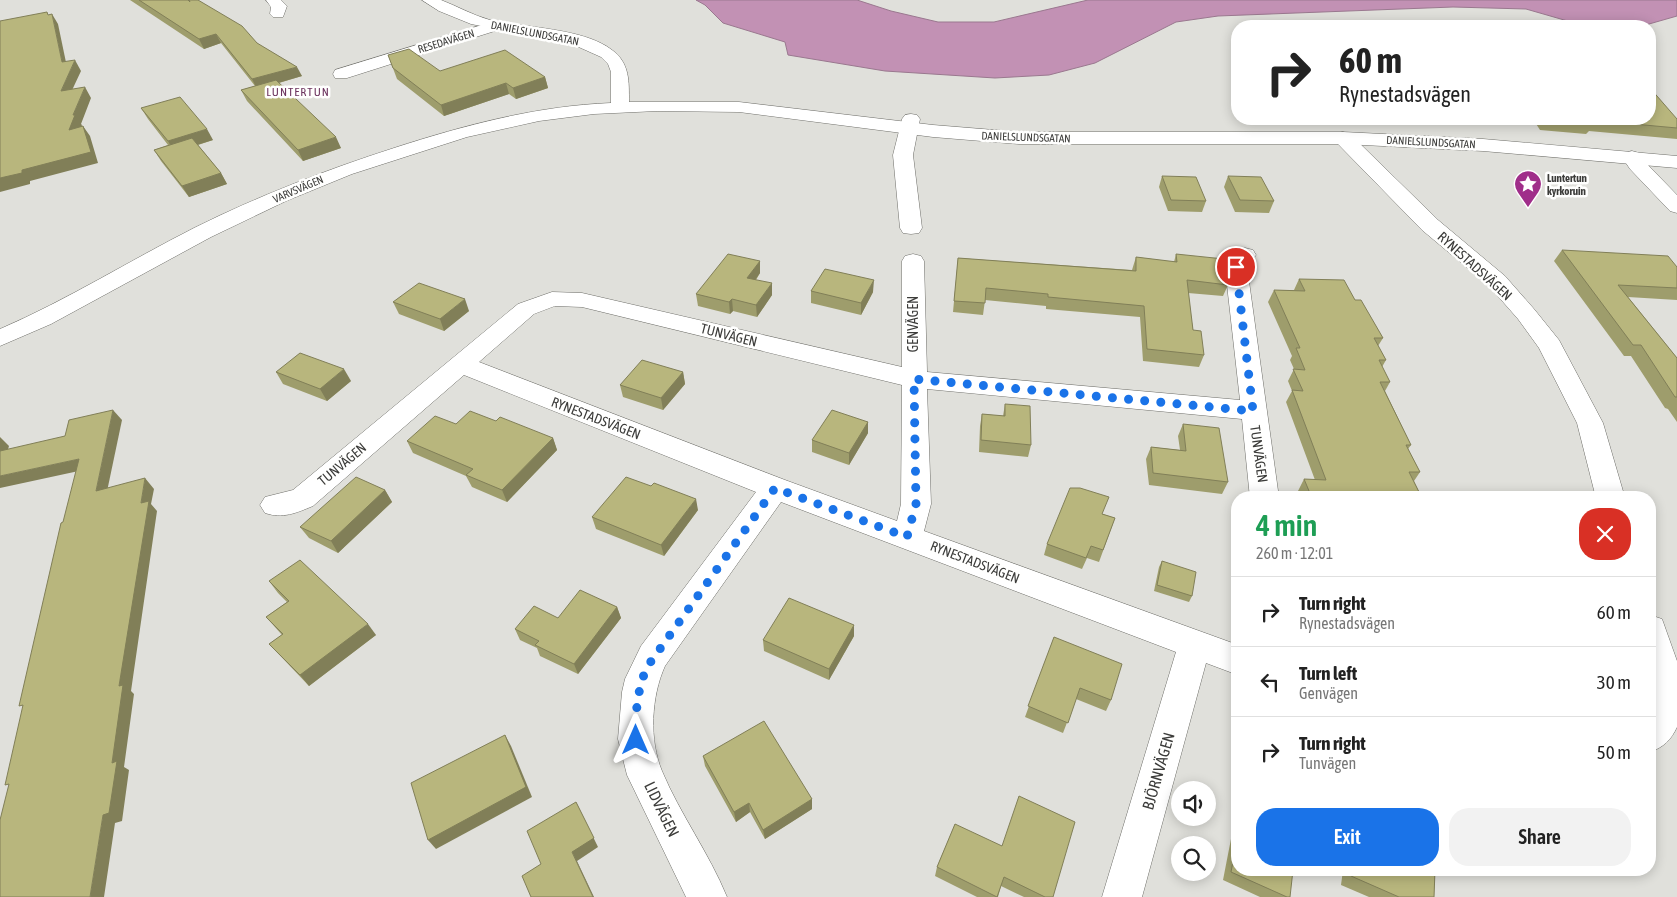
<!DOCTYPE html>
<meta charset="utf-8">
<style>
:root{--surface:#fff;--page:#f2f2f2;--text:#222;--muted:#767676;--line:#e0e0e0;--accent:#1a73e8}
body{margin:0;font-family:"Asap Condensed",sans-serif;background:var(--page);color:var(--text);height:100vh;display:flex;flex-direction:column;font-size:19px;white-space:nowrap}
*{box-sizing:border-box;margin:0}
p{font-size:16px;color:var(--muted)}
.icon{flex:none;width:28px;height:28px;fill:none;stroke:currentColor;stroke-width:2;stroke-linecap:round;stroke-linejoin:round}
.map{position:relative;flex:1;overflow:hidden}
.side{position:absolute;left:1231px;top:491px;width:425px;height:385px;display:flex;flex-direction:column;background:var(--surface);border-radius:20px;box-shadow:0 2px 12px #0003}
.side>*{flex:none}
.top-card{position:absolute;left:1231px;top:20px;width:425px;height:105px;border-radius:20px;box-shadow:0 2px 12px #0003;background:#fff;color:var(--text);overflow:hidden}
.controls{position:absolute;left:1171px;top:781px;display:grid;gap:10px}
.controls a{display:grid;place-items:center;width:45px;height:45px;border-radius:50%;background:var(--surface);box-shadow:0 2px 12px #0003;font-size:25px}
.pin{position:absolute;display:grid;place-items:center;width:42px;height:42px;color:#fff;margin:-21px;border:2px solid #fff;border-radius:50%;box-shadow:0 1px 5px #0007}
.me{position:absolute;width:55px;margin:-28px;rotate:0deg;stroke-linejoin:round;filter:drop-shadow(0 0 4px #0008)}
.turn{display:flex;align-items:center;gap:18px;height:105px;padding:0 25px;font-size:22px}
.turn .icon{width:65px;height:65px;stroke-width:2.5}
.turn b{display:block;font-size:35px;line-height:42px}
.round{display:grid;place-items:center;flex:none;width:52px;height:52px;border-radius:20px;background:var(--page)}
.overview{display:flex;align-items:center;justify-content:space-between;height:85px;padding:0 25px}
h1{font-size:30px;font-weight:600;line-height:38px;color:#1e9e55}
.action{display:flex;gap:10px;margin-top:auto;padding:10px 25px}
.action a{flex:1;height:58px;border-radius:20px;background:var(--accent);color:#fff;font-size:20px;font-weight:600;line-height:58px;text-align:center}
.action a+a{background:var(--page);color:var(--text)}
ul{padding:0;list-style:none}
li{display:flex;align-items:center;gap:15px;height:70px;padding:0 25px;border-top:1px solid var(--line)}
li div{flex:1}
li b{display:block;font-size:19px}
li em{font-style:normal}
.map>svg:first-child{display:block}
.water{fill:#c291b4;stroke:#9a788f}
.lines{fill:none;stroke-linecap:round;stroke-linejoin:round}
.minor-casing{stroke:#6e6e69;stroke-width:1}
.tertiary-casing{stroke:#6e6e69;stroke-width:1}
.minor{fill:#fff;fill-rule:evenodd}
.tertiary{fill:#fff;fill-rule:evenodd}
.wall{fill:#9e9d6c}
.shaded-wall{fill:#817f58}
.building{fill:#b8b67d;stroke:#817f58}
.route{stroke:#1a73e8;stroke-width:9;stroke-dasharray:0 16.2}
.labels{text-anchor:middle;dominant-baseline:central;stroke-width:5;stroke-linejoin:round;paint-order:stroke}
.far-street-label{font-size:11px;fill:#3c3c3a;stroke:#fffffe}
.far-poi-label{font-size:11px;font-weight:bold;fill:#3c3c3a;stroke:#fffffe;text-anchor:start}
.far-neighbourhood-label{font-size:12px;letter-spacing:1px;fill:#6d345f;stroke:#fffffe}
.street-label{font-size:14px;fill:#3c3c3a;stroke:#fffffe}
.near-street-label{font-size:16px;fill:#3c3c3a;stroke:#fffffe}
</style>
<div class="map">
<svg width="1677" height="897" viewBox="0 0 1677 897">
<rect width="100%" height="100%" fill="#e0e0db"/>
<polygon class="water" points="696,0 857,0 891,11 938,22 994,22 1088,0 1677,0 1677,16 1642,26 1585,26 1526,9 1453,7 1218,16 1176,22 1095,63 1049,75 995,78 885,71 788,55 785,42 723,23 705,5"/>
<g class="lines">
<g class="minor-casing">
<g id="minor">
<polygon points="266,0 281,0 287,6 283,17 273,17 270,14 271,7"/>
<polygon points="495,21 501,23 503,26 501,29 347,78 335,78 333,74 335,70"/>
<polygon points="911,114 917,115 920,119 913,155 922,228 919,233 911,234 903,233 900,228 893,155 902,119 905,115"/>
<polygon points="1343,132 1350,134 1438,220 1505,276 1534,309 1559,340 1603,423 1625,498 1596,498 1577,423 1539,348 1518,319 1489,286 1422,230 1336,142 1334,138 1336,134"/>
<polygon points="1632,151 1639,153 1645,162 1677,195 1677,213 1670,211 1630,169 1622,157 1625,153"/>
<path d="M1245,248l8,2 3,5 -9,12 32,231h-29l-8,-79 -315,-30 4,115 -7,27 314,114v30l-32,-12 -64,234h-40l74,-245 -395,-150 -116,164c-14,31 -16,74 -3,105 18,43 47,82 65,126h-41l-59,-122 -9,-36 4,-47 3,-13 16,-33 115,-154 -292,-117 -151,131c-17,7 -30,13 -48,7l-5,-8 5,-8 28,-7 225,-186 34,-12 30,1 320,74v-106l3,-5 8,-2 8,2 3,5 3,111 313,28 -15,-133 12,-17zM555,306l27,1 320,78 -1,119 -4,17 -112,-41 -306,-118 55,-48z"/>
<path d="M1650,615l12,4 15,42v66c-6,13 -13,20 -27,25z"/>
</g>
</g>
<g class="tertiary-casing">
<path id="tertiary" d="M422,0c5,0 13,0 19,0 16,6 31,15 49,20 35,8 94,8 122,30 18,13 17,32 17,52h110l194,23 86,7h324l140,7 194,17v12l-194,-17 -140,-7h-324l-86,-7 -194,-25 -82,-1 -63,3 -55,7 -72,16 -115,37 -66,27 -75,36 -160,87 -51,22v-17c67,-29 129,-68 194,-101 64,-32 132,-58 200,-80 71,-23 143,-42 217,-45v-31l-3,-8 -7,-7 -29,-13 -101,-20 -32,-13z"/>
</g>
<use href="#minor" class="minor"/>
<use href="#tertiary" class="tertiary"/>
</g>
<g class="wall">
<polygon points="130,0 198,0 302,76 279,83 341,148 303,161 247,101 241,90 255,86 221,43 204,49"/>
<polygon points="388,55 440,71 545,77 548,88 516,99 509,94 444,116 397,79"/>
<polygon points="141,108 213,140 198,145 221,173 227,184 189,197 161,161 154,150 168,145 148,119"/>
<polygon points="1533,119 1677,119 1677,139 1589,131 1586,134 1540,130"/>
<polygon points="1162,176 1206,201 1202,212 1168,211 1159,187"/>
<polygon points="1228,176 1274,201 1269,213 1235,212 1224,187"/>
<polygon points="1562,250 1677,267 1677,300 1628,297 1677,358 1677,422 1668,409 1665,408 1631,356 1624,356 1554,261"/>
<polygon points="1176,254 1228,285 1223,296 1188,293 1193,330 1204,355 1199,367 1143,361 1140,317 1046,309 1046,306 985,300 983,315 953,312 958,258 1132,270 1136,257 1174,262"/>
<polygon points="760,261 760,273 756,280 772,295 757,317 733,311 730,314 698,306 696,294"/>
<polygon points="1299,279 1355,300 1383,338 1378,346 1386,360 1382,367 1390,382 1385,391 1411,445 1408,449 1420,472 1414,481 1422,498 1300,498 1298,491 1304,479 1315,480 1286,402 1292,391 1288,381 1294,369 1290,360 1292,356 1268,302 1274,290 1294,290"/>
<polygon points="811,291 873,292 861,315 811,303"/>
<polygon points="393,302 469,311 444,331 399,314"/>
<polygon points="276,372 351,381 327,401 283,384"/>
<polygon points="683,372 685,384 663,410 623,397 620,385"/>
<polygon points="1005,404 1031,445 1028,457 979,452 980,426 982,414 1003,416"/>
<polygon points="496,421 553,438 557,450 507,502 472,487 466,476 413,453 407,441"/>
<polygon points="868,422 868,433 849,465 812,452 812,440"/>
<polygon points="1183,424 1228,482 1222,494 1149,485 1146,459 1151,447 1180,450 1178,436"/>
<polygon points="385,490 392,502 338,553 309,538 300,527"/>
<polygon points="698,510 664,556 596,529 592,517"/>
<polygon points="1103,514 1115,518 1099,562 1087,558 1082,569 1044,555 1047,544"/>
<polygon points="1162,561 1192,596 1189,602 1154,591 1159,567"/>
<polygon points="269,581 376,635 309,686 269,644 282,635 266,617 287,602 278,593"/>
<polygon points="617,607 621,618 578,674 540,656 537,648 520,640 515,629 558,618"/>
<polygon points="854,636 829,680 764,651 763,640"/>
<polygon points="1054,637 1111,700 1106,711 1076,699 1063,733 1025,717"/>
<polygon points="703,756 812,799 812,809 765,839 750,812 736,822 705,766"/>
<polygon points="1238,803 1238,870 1290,897 1260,897 1223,880"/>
<polygon points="955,824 1053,897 1024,897 1001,886 998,897 977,897 935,876 937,867"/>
<polygon points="1343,870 1435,870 1434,897 1369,897 1341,885"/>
</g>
<g class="shaded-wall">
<polygon points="52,14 58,24 68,72 62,62"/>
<polygon points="216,34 221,43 204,49 199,39"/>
<polygon points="75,60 81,71 67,101 61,91"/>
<polygon points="297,67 302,76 257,89 252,79"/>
<polygon points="545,77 548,88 516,99 513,88"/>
<polygon points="506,83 509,94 444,116 441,105"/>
<polygon points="85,87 91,98 81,124 82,125 76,141 69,130 73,115"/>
<polygon points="83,126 90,136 98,163 30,181 30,184 0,192 0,178 22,170"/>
<polygon points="207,129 213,140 174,152 168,141"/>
<polygon points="336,137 341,148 303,161 298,150"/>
<polygon points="221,173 227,184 189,197 182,186"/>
<polygon points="760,261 760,273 748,290 747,278"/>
<polygon points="874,280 873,292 861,315 861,303"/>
<polygon points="772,283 772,295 757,317 756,305"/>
<polygon points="465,299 469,311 444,331 440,319"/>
<polygon points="732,299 733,311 730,314 729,302"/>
<polygon points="344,369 351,381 327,401 320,389"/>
<polygon points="683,372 685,384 663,410 661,398"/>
<polygon points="113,410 122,420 105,501 96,491"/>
<polygon points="868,422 868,433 849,465 849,453"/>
<polygon points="0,437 9,446 4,463 0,459"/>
<polygon points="553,438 557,450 507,502 502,490"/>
<polygon points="79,459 88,469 0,488 0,476"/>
<polygon points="145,478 154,489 151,504 157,511 131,691 134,694 124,767 129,770 122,821 115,823 104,897 90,897 103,815 112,763 119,686 141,503"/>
<polygon points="385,490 392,502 338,553 331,541"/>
<polygon points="696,499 698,510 664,556 661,545"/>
<polygon points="617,607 621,618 578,674 574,664"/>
<polygon points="368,624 376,635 309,686 300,675"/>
<polygon points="854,625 854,636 829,680 829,669"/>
<polygon points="505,735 511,746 532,797 436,849 428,840"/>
<polygon points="812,799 812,809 765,839 763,830"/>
<polygon points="576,802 598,847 577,861 594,897 593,897 572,852"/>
<polygon points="749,803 750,812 736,822 734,812"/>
</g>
<g class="building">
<polygon points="139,0 188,0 190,2 189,0 198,0 242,26 257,43 297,67 252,79 216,34 199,39"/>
<polygon points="47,12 48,15 52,14 62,62 75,60 61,91 85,87 73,115 75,115 69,130 83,126 91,152 22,170 22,173 0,178 0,21"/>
<polygon points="409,49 440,71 505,50 545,77 513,88 506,83 441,105 393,68 388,55"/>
<polygon points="276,80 336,137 298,150 241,90"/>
<polygon points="1650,88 1677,119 1677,128 1590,120 1593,124 1546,120 1546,119 1650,119"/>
<polygon points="180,97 207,129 168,141 141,108"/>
<polygon points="192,138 221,173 182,186 154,150"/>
<polygon points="1162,176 1196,177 1206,201 1171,200"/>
<polygon points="1228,176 1261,177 1274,201 1240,200"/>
<polygon points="1562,250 1668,256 1677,267 1677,288 1618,285 1677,358 1677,397 1675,397 1641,345 1633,345"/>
<polygon points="728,254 760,261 747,278 772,283 756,305 732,299 729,302 696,294"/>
<polygon points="1176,254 1224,259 1228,285 1187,280 1193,330 1201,331 1204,355 1147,349 1144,306 1048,297 1048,294 986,288 985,303 954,301 958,258 1136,271 1136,257 1177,262"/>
<polygon points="825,269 874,280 861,303 811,291"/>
<polygon points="1299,279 1344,280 1355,300 1361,300 1383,338 1374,338 1386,360 1379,360 1390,382 1380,382 1411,445 1406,445 1420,472 1409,472 1422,498 1312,498 1304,479 1326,480 1292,390 1303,391 1293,369 1305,370 1296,348 1300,348 1274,290 1305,291"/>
<polygon points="419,283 465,299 440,319 393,302"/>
<polygon points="300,353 344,369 320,389 276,372"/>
<polygon points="642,360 683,372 661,398 620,385"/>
<polygon points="1005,404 1030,406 1031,445 981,440 982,414 1005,416"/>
<polygon points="113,410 96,491 145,478 141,503 149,501 119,686 123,685 112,763 117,761 109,813 103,815 90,897 0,897 0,820 9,784 5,785 23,705 19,706 61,523 63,522 79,459 0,476 0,451 65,436 69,420"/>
<polygon points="832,410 868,422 849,453 812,440"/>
<polygon points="470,411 496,421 500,417 553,438 502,490 466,475 473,469 407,441 435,416 456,424"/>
<polygon points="1183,424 1219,428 1228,482 1153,473 1151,447 1186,451"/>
<polygon points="356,477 385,490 331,541 300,527"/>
<polygon points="626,477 651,486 654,483 696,499 661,545 592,517"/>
<polygon points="1070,488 1080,488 1109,497 1102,514 1115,518 1103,550 1091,546 1086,558 1047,544"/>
<polygon points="300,560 368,624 300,675 269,644 283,634 266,617 289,601 269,581"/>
<polygon points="1162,561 1196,572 1192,596 1157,585"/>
<polygon points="580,590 617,607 574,664 535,645 539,641 515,629 534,606 558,618"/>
<polygon points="789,598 854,625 829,669 763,640"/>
<polygon points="1054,637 1122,664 1111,700 1080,688 1068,723 1028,706"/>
<polygon points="764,721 812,799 763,830 749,803 734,812 703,756"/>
<polygon points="505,735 526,787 428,840 411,783"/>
<polygon points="1019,796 1075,822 1053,897 1045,897 1004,877 997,897 937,867 955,824 1002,846"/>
<polygon points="576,802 594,838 572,852 593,897 531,897 522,876 541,864 527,831"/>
<polygon points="1238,836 1238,870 1293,870 1290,897 1287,897 1231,872"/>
<polygon points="1352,870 1435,870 1434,897 1399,897 1351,876"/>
</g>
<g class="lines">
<path class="route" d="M636,740c-1,-25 1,-50 11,-73l128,-179 132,49 9,-33 -2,-125 339,32 -17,-144"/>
</g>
<defs>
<g id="sight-pin" transform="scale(1.4375)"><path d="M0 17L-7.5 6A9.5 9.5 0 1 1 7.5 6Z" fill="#a02e8a" stroke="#fffffe"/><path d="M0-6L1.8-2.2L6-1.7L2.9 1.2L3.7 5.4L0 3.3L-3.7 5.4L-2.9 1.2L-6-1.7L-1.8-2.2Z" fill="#fff"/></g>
</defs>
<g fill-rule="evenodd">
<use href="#sight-pin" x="1528" y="184"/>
</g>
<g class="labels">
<g class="far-street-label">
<text transform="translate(535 33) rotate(11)">DANIELSLUNDSGATAN</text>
<text transform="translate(446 41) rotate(-17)">RESEDAVÄGEN</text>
<text transform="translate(1026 137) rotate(2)">DANIELSLUNDSGATAN</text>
<text transform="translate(1431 142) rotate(3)">DANIELSLUNDSGATAN</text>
<text transform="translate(298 189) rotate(-23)">VARVSVÄGEN</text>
</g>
<g class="far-poi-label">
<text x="1547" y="178">Luntertun<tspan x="1547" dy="13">kyrkoruin</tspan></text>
</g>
<g class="far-neighbourhood-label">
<text x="298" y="92">LUNTERTUN</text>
</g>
<g class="street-label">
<text transform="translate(1475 266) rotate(42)">RYNESTADSVÄGEN</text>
<text transform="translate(913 324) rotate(-90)">GENVÄGEN</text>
<text transform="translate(729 335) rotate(14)">TUNVÄGEN</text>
<text transform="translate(596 418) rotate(21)">RYNESTADSVÄGEN</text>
<text transform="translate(1259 454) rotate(82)">TUNVÄGEN</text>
<text transform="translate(342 464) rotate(-40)">TUNVÄGEN</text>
<text transform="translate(975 562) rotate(21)">RYNESTADSVÄGEN</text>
</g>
<g class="near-street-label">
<text transform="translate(1158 771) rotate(-74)">BJÖRNVÄGEN</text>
<text transform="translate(662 809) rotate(64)">LIDVÄGEN</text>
</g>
</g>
</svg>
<div class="controls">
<a><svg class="icon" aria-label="sound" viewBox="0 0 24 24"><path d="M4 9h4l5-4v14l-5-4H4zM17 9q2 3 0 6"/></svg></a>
<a><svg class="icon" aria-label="search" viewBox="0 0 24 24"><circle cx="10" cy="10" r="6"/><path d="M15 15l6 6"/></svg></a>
</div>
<div class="pin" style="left:1236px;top:267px;background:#d93025"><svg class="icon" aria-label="arrive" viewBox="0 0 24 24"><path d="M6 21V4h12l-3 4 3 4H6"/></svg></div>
<svg class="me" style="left:636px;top:740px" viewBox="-20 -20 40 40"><path d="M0-17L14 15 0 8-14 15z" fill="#1a73e8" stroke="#fff" stroke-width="4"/></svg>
<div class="top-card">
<div class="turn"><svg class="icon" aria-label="right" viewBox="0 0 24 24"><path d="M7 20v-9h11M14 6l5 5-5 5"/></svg><div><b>60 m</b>Rynestadsvägen</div></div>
</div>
<section class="side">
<div class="overview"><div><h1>4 min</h1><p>260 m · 12:01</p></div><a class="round" style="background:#d93025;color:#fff"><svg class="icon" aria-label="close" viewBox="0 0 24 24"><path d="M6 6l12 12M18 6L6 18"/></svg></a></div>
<ul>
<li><svg class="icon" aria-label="right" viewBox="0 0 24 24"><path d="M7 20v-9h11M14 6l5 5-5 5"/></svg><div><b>Turn right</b><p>Rynestadsvägen</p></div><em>60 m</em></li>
<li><svg class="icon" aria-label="left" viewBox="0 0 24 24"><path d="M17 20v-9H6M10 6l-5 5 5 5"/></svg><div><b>Turn left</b><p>Genvägen</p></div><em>30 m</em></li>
<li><svg class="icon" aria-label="right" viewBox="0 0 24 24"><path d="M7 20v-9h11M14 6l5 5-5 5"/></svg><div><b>Turn right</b><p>Tunvägen</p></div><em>50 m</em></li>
</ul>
<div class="action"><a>Exit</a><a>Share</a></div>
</section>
</div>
